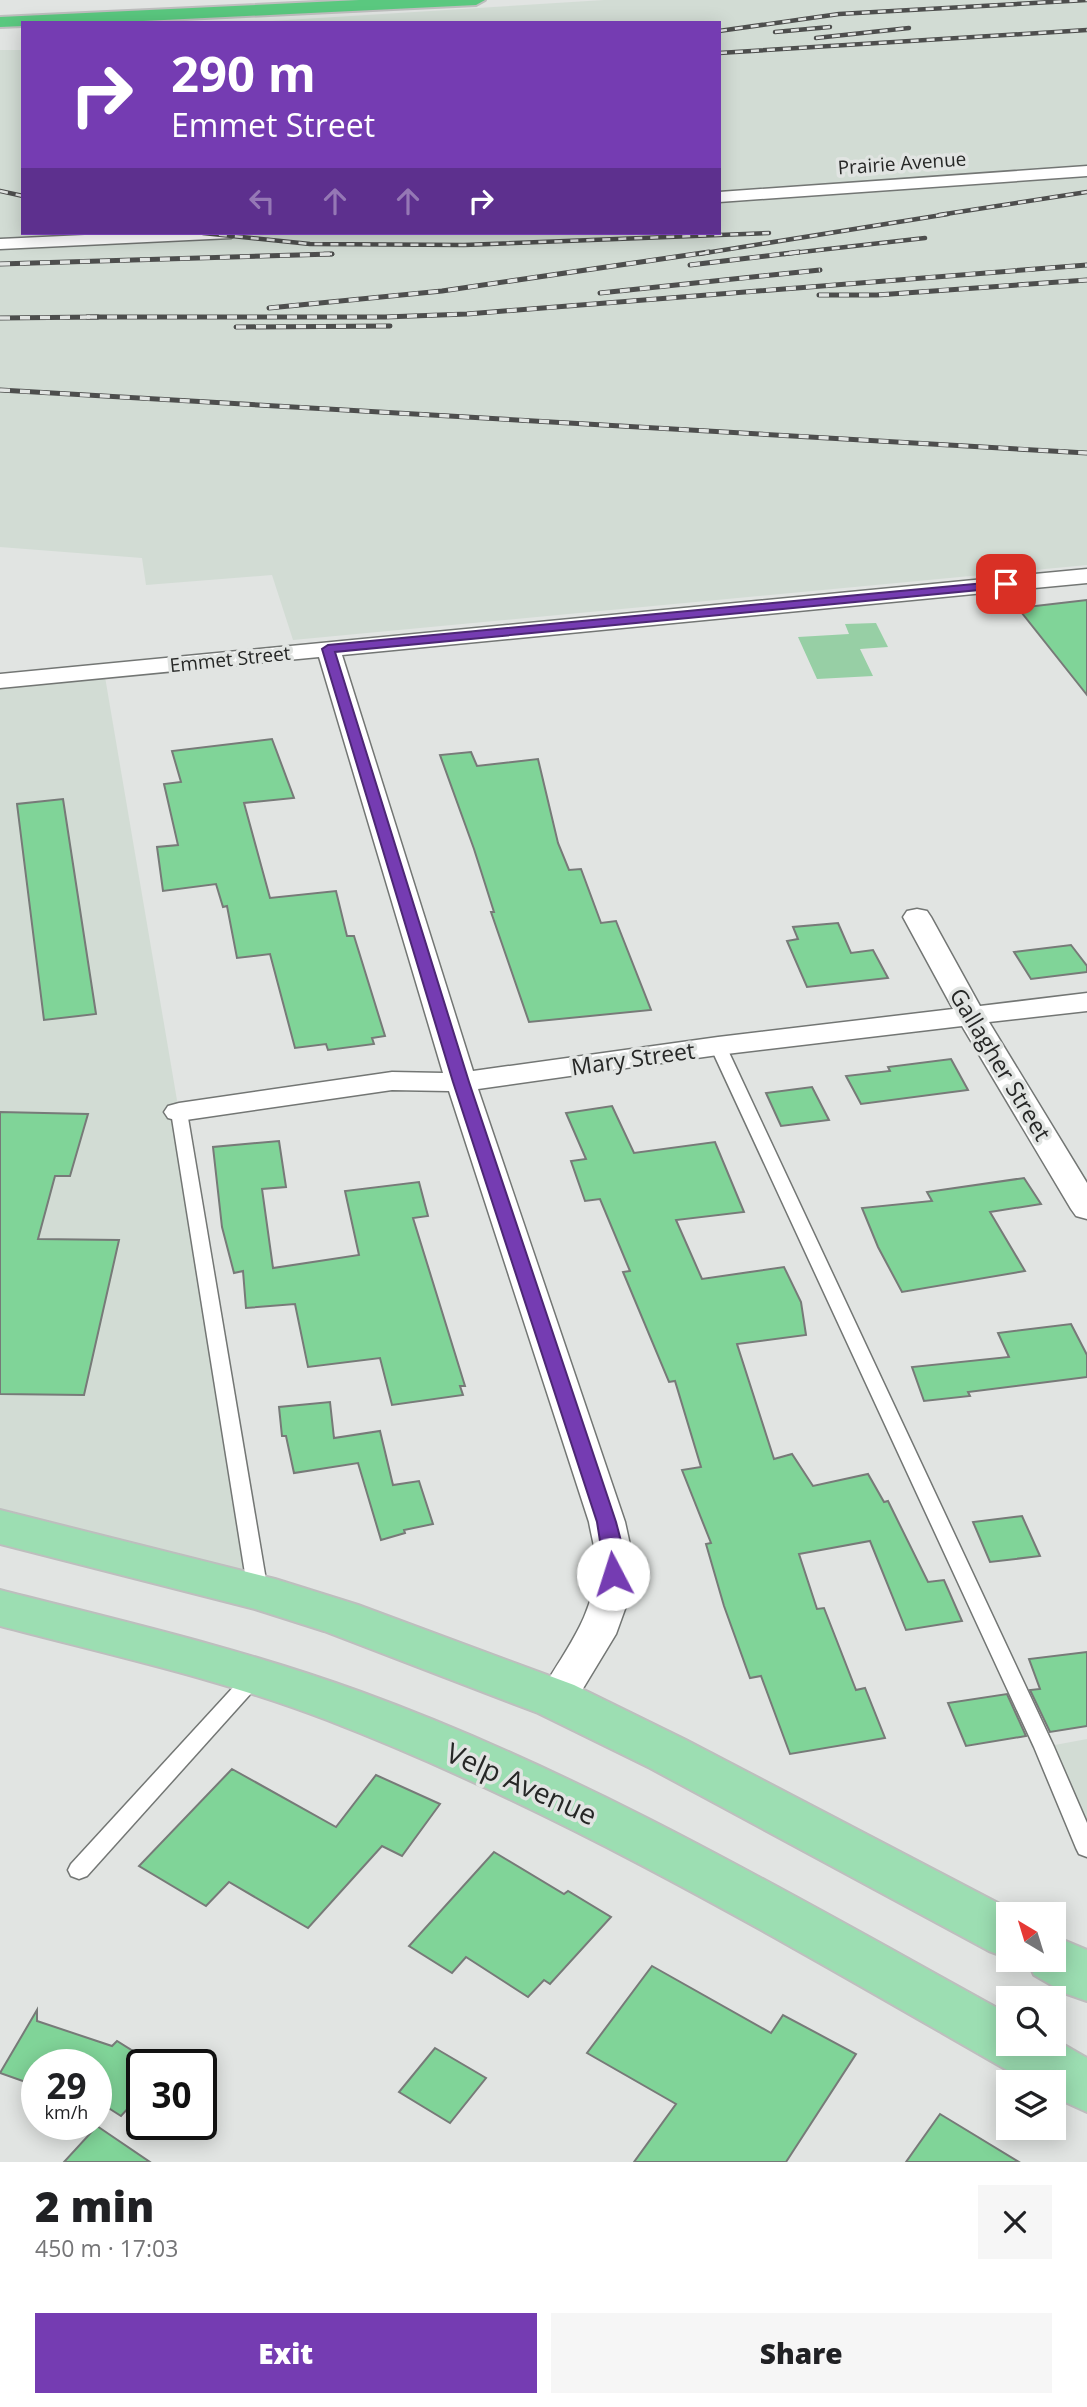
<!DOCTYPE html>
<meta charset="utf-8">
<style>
:root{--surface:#fff;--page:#f6f6f6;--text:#202124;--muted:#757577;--accent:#753cb2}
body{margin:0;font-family:"Open Sans",sans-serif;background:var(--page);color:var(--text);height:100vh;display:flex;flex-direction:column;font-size:26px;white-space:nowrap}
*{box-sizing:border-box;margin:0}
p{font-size:23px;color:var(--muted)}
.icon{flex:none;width:38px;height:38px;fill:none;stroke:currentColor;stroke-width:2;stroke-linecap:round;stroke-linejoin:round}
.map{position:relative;height:2162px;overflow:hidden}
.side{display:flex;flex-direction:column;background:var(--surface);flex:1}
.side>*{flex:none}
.top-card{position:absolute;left:21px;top:21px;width:700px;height:214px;border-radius:0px;box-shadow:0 4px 18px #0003;background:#753cb2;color:#fff;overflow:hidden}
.needle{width:46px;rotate:322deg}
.tools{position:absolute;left:996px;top:1902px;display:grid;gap:14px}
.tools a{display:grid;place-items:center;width:70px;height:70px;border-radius:0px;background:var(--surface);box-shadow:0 4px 18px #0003;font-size:35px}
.speed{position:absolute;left:21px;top:2049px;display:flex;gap:14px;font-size:35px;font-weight:700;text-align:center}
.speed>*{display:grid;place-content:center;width:91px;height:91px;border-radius:50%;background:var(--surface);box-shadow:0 4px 18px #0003;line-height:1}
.speed small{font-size:18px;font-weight:400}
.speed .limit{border:4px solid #111;border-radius:10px;background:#fff;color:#111}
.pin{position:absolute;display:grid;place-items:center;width:60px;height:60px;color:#fff;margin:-30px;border-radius:14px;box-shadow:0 4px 10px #0006}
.me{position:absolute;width:77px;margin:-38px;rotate:355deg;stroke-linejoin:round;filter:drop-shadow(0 0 5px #0008)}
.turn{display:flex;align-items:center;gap:24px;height:147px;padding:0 35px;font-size:32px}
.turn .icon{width:91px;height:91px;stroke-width:2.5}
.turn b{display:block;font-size:49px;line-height:60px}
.lanes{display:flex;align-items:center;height:66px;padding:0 35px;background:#0003;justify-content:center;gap:35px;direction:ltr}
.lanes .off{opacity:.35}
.round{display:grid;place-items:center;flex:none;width:74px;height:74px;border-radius:0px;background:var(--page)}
.summary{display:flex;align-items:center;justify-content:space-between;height:119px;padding:0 35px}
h1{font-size:42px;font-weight:800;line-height:52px}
.cta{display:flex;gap:14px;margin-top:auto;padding:14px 35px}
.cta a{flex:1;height:80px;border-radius:0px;background:var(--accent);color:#fff;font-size:28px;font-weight:800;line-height:80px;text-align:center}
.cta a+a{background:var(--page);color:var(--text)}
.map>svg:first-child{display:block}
.built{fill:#d2dcd4}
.green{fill:#97cfa5}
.building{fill:#80d498;stroke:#777a78;stroke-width:2}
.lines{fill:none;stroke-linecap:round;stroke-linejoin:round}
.service-casing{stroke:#737674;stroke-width:3}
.minor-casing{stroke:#737674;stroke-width:3}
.primary-casing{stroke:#bebebe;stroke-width:4}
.motorway-casing{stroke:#bebebe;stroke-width:4}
.service{fill:#fff;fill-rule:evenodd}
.minor{fill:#fff;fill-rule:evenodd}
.primary{fill:#9cdeb2;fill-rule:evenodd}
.motorway{fill:#5ac87f;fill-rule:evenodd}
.rail-far1-casing{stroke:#4d4e4d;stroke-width:4.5}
.rail-casing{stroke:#4d4e4d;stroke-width:5}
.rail-far1{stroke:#e1e4e2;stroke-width:2.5;stroke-dasharray:8;stroke-linecap:butt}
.rail{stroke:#e1e4e2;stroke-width:3.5;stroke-dasharray:10;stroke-linecap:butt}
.route{fill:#753cb2;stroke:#4c2774;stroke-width:2}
.labels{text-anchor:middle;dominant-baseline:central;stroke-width:7;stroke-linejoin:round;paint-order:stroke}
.far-street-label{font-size:19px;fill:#262726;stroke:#e1e4e2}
.street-label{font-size:23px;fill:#262726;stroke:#e1e4e2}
.near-street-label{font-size:28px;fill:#262726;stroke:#e1e4e2}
</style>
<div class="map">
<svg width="1087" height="2162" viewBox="0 0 1087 2162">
<rect width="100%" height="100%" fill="#e1e4e2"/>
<g class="built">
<polygon points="604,0 1087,0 1087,166 719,192 719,23 255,22"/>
<polygon points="0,50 23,50 23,233 166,233 0,240"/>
<polygon points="1087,175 1087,565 293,640 272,575 146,585 142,558 0,547 0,248 281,233 719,233 719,202"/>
<polygon points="104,671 179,1112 258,1592 0,1527 0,681"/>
<polygon points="1087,1739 1087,1848 1044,1747"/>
</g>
<polygon class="green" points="876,623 888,647 860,649 873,676 817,679 798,637 849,634 845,624"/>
<g class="building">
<polygon points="1087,600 1087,695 1018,608"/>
<polygon points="272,739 294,798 244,803 270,898 336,891 347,936 354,936 385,1036 372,1038 374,1044 328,1050 326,1044 295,1048 270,954 237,958 227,906 223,907 216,884 163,891 157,847 178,845 164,784 181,782 172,751"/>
<polygon points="471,752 477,766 538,759 558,843 569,870 581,869 601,923 616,921 651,1010 529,1022 491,912 494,912 474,849 440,755"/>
<polygon points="63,799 96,1014 44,1020 17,804"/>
<polygon points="838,923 851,953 873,950 888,978 807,987 787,941 798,939 793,927"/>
<polygon points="1071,945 1087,966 1087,972 1031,979 1014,952"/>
<polygon points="951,1059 968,1090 861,1104 846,1076 890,1071 888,1067"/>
<polygon points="812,1087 829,1120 781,1126 766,1093"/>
<polygon points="612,1106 634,1153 715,1142 744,1212 676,1220 702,1279 784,1267 801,1302 806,1335 737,1344 774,1459 792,1454 813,1486 868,1474 884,1502 888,1501 928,1582 944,1580 962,1621 906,1630 870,1541 799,1554 817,1609 824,1608 856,1690 865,1688 885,1738 790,1754 761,1676 750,1678 724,1606 706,1544 711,1543 682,1470 701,1467 675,1381 669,1382 623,1272 630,1271 600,1199 585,1201 571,1161 586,1159 566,1113"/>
<polygon points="0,1112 88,1114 70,1176 55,1176 38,1239 119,1240 84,1395 0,1394"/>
<polygon points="279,1141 286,1187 262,1189 273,1268 359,1255 345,1191 419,1182 428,1216 413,1218 465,1386 460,1386 463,1395 392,1405 380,1358 308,1367 295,1304 246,1308 243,1271 234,1273 222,1227 213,1147"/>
<polygon points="1024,1178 1041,1204 990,1212 1025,1271 902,1292 878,1247 862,1208 932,1201 927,1192"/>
<polygon points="1071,1324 1087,1355 1087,1377 968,1392 970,1396 924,1401 912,1367 1009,1357 998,1333"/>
<polygon points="330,1402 334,1438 380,1431 393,1485 419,1481 433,1524 404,1530 405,1533 381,1540 358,1463 294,1473 286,1436 282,1436 279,1407"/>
<polygon points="1022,1516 1040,1556 990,1562 973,1522"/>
<polygon points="1087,1652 1087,1726 1050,1732 1030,1690 1040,1689 1029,1659"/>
<polygon points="1007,1694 1026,1736 966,1746 948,1703"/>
<polygon points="232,1769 336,1827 376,1775 440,1804 402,1856 382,1846 308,1928 229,1882 206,1906 139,1866"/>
<polygon points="494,1852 564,1894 568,1891 611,1917 550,1984 544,1980 528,1997 466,1957 452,1973 409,1946"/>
<polygon points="652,1966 771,2033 783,2015 856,2054 786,2162 634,2162 676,2104 587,2053"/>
<polygon points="37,2010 37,2021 112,2046 117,2041 138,2054 152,2059 152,2065 142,2065 142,2093 121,2116 96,2100 96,2065 37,2065 37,2086 0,2073"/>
<polygon points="435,2048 486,2078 450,2123 399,2092"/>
<polygon points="940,2114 1019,2162 906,2162"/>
<polygon points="97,2126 150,2162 64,2162"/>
</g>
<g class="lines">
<g class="service-casing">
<g id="service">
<polygon points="718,1041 726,1046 1054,1747 1087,1823 1087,1857 1079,1854 1076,1848 1034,1747 710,1046"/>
<polygon points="179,1107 187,1112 268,1592 265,1597 258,1599 251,1597 248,1592 171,1112"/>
<polygon points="256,1667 263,1670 266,1675 263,1680 87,1876 79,1879 71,1876 68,1870 71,1864 249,1670"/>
</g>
</g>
<g class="minor-casing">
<g id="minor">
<polygon points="1087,166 1087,176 719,202 719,192"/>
<polygon points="127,233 240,233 231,238 0,249 0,239"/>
<path d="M1087,569v14l-745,72 131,416 245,-34 235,-28 -50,-92 4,-6 10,-2 10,2 4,6 49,89 107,-13v18l-98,11 98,161v36l-11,-3 -5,-7 -109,-183 -244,29 -240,34 147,433 7,32v25l-3,19 -13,36 -46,76 -14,4 -14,-4 -5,-11c25,-46 60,-83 59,-139 -1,-13 -5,-26 -7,-38l-140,-431 -57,-1 -213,31 -11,-3 -4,-6 4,-6 11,-3 213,-31 51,1 -124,-416 -319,31v-14z"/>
</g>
</g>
<g class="primary-casing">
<g id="primary">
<polygon points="0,1510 275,1579 358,1605 574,1685 686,1740 1019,1914 1008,1914 1008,1958 989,1951 650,1768 538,1713 324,1631 255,1609 0,1544"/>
<path d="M0,1590c121,31 243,59 361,102 228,83 436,206 647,322v30h46v-5l33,19v54l-33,-15v-15h-26c-228,-130 -455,-267 -701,-362 -106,-41 -217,-65 -327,-94z"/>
<polygon points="1054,1936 1087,1950 1087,2001 1067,1994 1034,1975 1027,1960 1054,1960"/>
</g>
</g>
<g class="motorway-casing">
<polygon id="motorway" points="359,0 485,0 476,5 102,23 23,23 23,26 0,27 0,17"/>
</g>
<use href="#service" class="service"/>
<use href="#minor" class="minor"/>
<use href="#primary" class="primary"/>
<use href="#motorway" class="motorway"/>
<g class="rail-far1-casing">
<g id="rail-far1">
<polyline points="719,31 839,14 1087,0"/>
<polyline points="775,32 830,27"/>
<polyline points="816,38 909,28"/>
<polyline points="719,53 1087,30"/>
<polyline points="0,191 23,196"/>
<polyline points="939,215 1087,192"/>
<polyline points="203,233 310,244 464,245 769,233"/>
<polyline points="324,254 332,254"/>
<polyline points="699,254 948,214"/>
<polyline points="784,254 925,238"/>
</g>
</g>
<g class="rail-casing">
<g id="rail">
<polyline points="0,264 332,254"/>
<polyline points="690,265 799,252"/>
<polyline points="600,293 820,270"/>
<polyline points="819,295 877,295 1087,280"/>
<polyline points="269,308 442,291 709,252"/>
<polyline points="87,317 385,317 467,314 1087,265"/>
<polyline points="0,318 98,317"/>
<polyline points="236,327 390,326"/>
<polyline points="0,390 1087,453"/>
</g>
</g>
<use href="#rail-far1" class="rail-far1"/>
<use href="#rail" class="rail"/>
</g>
<path class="route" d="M1006,581l6,3 -2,3 -675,65 134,430 147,440c4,16 13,41 4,57l-7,2 -7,-2 -9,-57 -144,-440 -131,-433 6,-4z"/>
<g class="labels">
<g class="far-street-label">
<text transform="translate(902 163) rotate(-4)">Prairie Avenue</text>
<text transform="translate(230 659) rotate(-6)">Emmet Street</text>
</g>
<g class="street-label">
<text transform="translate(633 1058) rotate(-8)">Mary Street</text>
<text transform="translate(1001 1064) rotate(59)">Gallagher Street</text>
</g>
<g class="near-street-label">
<text transform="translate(522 1783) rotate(24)">Velp Avenue</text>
</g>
</g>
</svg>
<div class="tools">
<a><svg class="needle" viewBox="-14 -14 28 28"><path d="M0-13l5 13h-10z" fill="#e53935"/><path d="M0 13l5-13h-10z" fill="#757577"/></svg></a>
<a><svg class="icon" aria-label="search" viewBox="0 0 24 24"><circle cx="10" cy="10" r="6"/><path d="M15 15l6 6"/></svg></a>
<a><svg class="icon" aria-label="layers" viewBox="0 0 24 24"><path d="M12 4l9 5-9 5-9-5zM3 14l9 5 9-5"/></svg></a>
</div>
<div class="speed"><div>29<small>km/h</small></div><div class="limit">30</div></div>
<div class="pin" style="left:1006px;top:584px;background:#d93025"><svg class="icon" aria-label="arrive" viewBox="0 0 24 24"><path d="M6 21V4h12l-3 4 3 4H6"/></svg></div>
<svg class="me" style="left:613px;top:1574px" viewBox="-20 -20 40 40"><circle r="19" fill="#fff"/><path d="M0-13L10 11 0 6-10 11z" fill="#753cb2"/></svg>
<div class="top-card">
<div class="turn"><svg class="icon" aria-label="right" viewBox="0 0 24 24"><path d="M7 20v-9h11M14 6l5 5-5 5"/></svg><div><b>290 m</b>Emmet Street</div></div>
<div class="lanes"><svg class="icon off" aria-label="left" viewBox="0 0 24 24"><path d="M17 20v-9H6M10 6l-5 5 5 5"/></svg><svg class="icon off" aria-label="ahead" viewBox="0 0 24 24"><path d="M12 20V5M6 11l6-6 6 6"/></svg><svg class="icon off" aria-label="ahead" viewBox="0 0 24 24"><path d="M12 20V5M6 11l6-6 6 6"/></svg><svg class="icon" aria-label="right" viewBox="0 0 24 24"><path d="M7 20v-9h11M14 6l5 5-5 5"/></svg></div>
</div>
</div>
<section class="side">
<div class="summary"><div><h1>2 min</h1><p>450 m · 17:03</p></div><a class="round"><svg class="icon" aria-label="close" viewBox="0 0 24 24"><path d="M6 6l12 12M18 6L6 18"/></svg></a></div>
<div class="cta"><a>Exit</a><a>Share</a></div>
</section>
